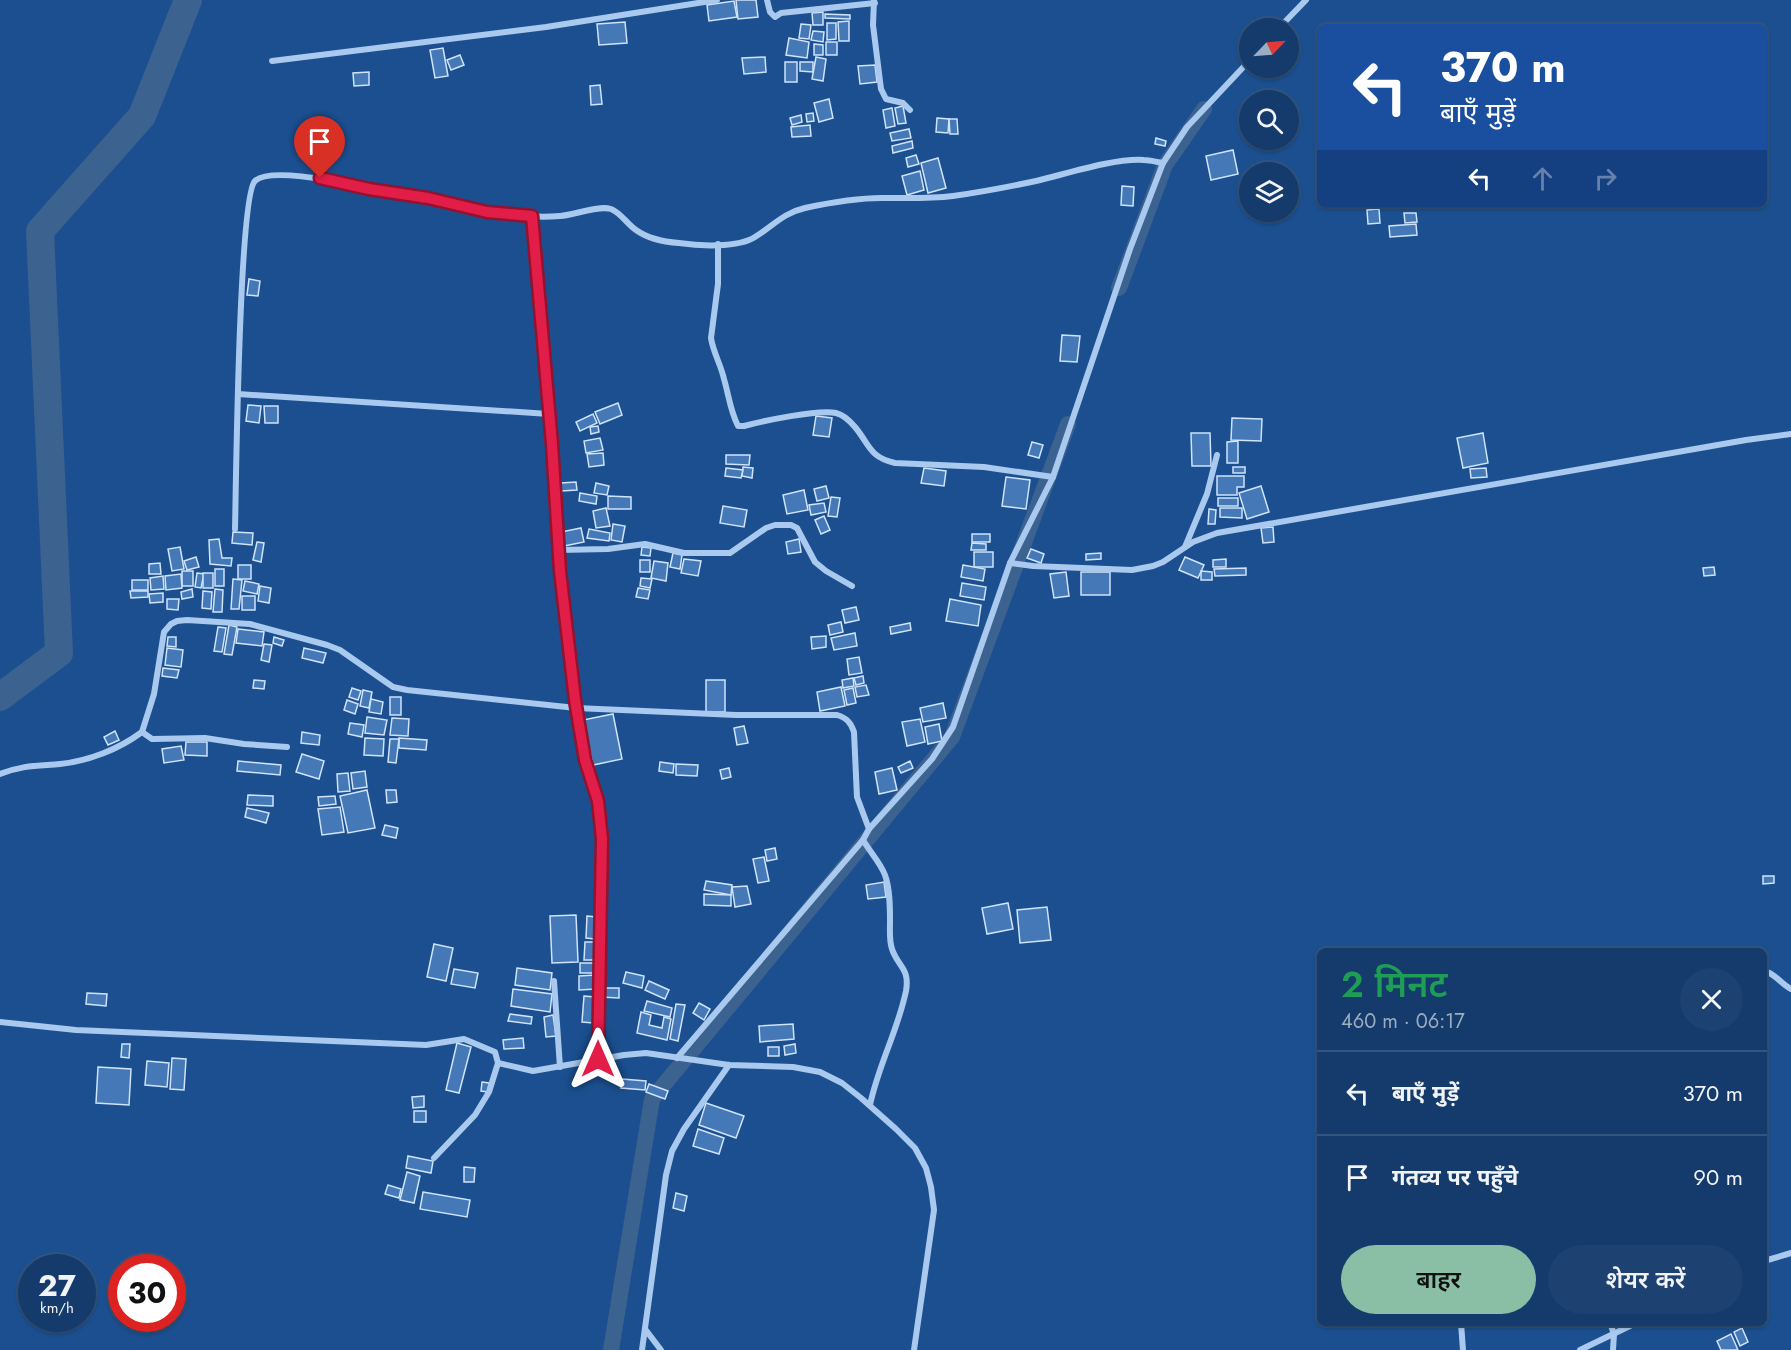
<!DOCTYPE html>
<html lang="hi">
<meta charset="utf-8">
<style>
:root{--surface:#143b6b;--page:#1d4271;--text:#f1f3f6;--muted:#9dadc1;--line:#33557e;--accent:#8abfa5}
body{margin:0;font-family:Jost,"Noto Sans Devanagari",sans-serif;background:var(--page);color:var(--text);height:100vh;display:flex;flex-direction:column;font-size:22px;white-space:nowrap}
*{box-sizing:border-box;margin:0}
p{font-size:20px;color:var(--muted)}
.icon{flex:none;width:33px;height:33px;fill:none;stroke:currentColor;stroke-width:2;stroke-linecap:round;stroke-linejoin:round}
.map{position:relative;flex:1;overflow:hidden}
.drawer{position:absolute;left:1317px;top:948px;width:450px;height:378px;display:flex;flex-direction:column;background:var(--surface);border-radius:9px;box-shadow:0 2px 4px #0004,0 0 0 2px var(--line)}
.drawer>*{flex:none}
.banner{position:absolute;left:1317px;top:24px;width:450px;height:183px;border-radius:9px;box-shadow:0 2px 4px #0004,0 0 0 2px var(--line);background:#1a4fa0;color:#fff;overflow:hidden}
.needle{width:39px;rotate:65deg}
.tools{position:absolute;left:1239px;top:18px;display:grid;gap:12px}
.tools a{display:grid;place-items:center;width:60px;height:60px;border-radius:50%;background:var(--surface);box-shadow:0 2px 4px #0004,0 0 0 2px var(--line);font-size:30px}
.speed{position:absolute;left:18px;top:1254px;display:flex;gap:12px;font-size:30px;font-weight:700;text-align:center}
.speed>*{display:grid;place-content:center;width:78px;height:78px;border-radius:50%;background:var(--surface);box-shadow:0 2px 4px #0004,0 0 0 2px var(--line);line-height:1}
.speed small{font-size:15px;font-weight:400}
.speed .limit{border:9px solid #d22;background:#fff;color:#111}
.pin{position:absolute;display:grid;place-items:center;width:51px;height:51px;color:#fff;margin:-62px -26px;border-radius:50% 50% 50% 0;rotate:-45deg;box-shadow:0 0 6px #0007}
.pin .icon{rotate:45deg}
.me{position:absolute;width:66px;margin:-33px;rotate:0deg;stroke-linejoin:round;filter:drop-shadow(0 0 4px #0008)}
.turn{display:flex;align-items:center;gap:21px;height:126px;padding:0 24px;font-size:27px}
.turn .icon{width:78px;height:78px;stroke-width:2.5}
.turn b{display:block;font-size:42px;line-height:51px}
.lanes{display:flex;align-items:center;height:57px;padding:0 24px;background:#0003;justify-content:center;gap:30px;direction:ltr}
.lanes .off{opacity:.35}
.round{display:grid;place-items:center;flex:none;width:63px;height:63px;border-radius:32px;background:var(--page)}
.overview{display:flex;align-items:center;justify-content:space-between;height:102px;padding:0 24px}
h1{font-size:36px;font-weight:600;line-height:45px;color:#1e9e55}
.cta{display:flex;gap:12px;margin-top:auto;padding:12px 24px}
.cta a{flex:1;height:69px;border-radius:36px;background:var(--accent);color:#111;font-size:24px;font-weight:600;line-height:69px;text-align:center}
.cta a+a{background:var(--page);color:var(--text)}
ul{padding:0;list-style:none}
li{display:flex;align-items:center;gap:18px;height:84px;padding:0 24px;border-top:2px solid var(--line)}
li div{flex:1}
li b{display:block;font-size:22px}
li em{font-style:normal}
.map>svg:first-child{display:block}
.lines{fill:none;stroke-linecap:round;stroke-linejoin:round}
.canal{stroke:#3c6290;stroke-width:16}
.river{stroke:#3c6290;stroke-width:28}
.building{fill:#4478b7;stroke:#cfe3fa;stroke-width:1.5}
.minor{stroke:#a9c9ee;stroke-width:6}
.route-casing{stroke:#92132f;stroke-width:15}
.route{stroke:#e11d48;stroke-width:10}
</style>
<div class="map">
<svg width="1791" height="1350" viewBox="0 0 1791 1350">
<rect width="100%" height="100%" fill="#1b4f8f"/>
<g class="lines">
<g class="canal">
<polyline points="1119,288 1165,165 1204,109"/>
<polyline points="611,1350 652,1099 952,737 1068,424"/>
</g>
<polyline class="river" points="0,697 59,653 40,231 142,116 188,0"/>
</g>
<g class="building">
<polygon points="736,0 756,0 758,17 738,19"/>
<polygon points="734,1 737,17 709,21 707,5"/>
<polygon points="823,12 823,25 813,25 812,13"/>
<polygon points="825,14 850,15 850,19 825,18"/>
<polygon points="849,21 849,41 839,41 838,22"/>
<polygon points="625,22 627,43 599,45 597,24"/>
<polygon points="827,23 836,23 836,39 827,40"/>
<polygon points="801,24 811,25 809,39 799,38"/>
<polygon points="813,31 824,32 823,42 811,40"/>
<polygon points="789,38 809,42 807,58 786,55"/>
<rect x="826" y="42" width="11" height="13"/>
<polygon points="814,44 823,45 823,55 814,55"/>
<polygon points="443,48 448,76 435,78 430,50"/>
<polygon points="460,55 464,65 451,70 447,60"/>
<polygon points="765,57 766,72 744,74 742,58"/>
<polygon points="816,57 826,59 823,81 812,79"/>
<rect x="785" y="62" width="12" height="20"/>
<polygon points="800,62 813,62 813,72 800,71"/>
<polygon points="875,65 877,82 860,84 858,66"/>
<polygon points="369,72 369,85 354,86 353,73"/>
<polygon points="600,85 602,104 591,105 590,86"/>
<polygon points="829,99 833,118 819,122 814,103"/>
<polygon points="903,106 906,123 898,124 895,108"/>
<polygon points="892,108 895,126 886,128 883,110"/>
<polygon points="813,113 814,121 807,122 806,114"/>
<polygon points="801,115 802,122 792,125 790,118"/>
<polygon points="937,118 949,119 948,133 936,132"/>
<polygon points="949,119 957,119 958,134 950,134"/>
<polygon points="810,125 811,136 792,137 791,127"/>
<polygon points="909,129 911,138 892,141 890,133"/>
<polygon points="1156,138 1166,141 1165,146 1155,144"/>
<polygon points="912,141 913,148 893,153 892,146"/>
<polygon points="1233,150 1238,174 1211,180 1206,156"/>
<polygon points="916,155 919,164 908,167 906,158"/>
<polygon points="938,158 946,188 928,193 921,163"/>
<polygon points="920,171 924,190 907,195 902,176"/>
<polygon points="1122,186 1134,187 1133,206 1121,205"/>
<polygon points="1379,209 1380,223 1368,224 1367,210"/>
<polygon points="1404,213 1416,213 1417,222 1405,223"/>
<polygon points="1416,224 1417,235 1390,237 1389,226"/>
<polygon points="249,279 260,281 258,296 247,295"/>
<polygon points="1062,335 1080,336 1077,362 1060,361"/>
<polygon points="618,403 622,415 600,424 595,412"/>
<polygon points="248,405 261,406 259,423 246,421"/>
<polygon points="264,406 278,406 278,423 265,423"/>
<polygon points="593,414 597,423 580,431 576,422"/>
<polygon points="816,416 832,418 829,437 813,435"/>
<polygon points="1232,418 1262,419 1261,441 1231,440"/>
<polygon points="598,426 599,432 591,434 590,427"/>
<polygon points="1191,433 1210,433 1211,466 1192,466"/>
<polygon points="1483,433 1488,463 1463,468 1457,438"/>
<polygon points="600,438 603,450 586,453 584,441"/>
<polygon points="1238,441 1238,463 1227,463 1227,442"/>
<polygon points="1032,442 1043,445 1039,458 1028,455"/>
<polygon points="603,453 604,465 589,467 587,454"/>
<polygon points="726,455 750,455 749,465 726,464"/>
<polygon points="743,467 753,468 752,478 742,476"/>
<rect x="1233" y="467" width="12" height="6"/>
<polygon points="726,468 743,470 741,478 725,476"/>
<polygon points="924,468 946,471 944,486 921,483"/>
<polygon points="1486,468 1487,477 1471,478 1470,469"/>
<polygon points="1217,476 1244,476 1244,487 1237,487 1237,495 1217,495"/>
<polygon points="1006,477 1030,480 1026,509 1002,506"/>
<polygon points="576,482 577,490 561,491 561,483"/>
<polygon points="596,483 609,486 607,495 594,493"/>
<polygon points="826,486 829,498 817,501 814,489"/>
<polygon points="1261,486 1269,512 1247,519 1239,493"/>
<polygon points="804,490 808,510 787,514 783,495"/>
<polygon points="580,493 597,496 596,504 579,501"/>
<polygon points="608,496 631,497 631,509 608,509"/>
<polygon points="831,497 840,498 837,517 828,516"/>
<rect x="1218" y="498" width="20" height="8"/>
<polygon points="824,503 826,512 811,515 809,505"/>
<polygon points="723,506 747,510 744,527 720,523"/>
<polygon points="606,508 610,526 596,528 593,511"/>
<polygon points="1220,508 1242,508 1242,518 1220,517"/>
<polygon points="1209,509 1216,510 1215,524 1208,524"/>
<polygon points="824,516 830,530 821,534 815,520"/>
<polygon points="613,524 625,526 622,542 611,540"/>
<polygon points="1273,527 1274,542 1263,543 1261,528"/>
<polygon points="581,528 584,542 564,546 561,532"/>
<polygon points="589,529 610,533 609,541 587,538"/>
<polygon points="233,532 253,533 252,545 232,543"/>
<rect x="972" y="534" width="18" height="8"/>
<polygon points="219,539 222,558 232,558 231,566 210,564 209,540"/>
<polygon points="799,539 801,552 788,554 786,542"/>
<polygon points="257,542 264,543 261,562 253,560"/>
<polygon points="972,543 986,544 986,550 971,550"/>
<polygon points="180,547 184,569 172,571 168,549"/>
<polygon points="642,547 651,548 650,556 641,555"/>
<polygon points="1031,549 1044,554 1041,563 1027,558"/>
<rect x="974" y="552" width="19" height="15"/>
<polygon points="673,553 682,555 680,569 670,567"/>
<polygon points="1101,553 1101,559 1086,560 1086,554"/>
<polygon points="196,557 199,567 187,570 184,561"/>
<polygon points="1185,557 1204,565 1198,578 1179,570"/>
<polygon points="684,559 701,561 698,576 681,573"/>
<polygon points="1226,559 1226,567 1213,567 1213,560"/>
<rect x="640" y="560" width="10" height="12"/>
<polygon points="654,561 668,563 666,581 651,578"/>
<polygon points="160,563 161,574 149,574 149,564"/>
<rect x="238" y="565" width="13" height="14"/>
<polygon points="963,565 985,569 983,581 961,577"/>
<polygon points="1714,567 1715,575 1704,576 1703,568"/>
<polygon points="1246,568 1246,575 1215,576 1214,569"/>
<rect x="215" y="569" width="9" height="17"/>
<rect x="182" y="571" width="11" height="15"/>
<polygon points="1201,571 1212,572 1212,580 1201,580"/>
<polygon points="1066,572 1069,596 1054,598 1050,574"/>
<rect x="1081" y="572" width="29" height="23"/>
<polygon points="197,573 204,574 201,588 195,587"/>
<rect x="203" y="573" width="10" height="15"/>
<polygon points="181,574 182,588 166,590 165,576"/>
<polygon points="163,576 164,589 151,590 150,578"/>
<polygon points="641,578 652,579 650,588 640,586"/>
<polygon points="233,579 242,580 239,609 231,609"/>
<rect x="132" y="580" width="16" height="10"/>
<polygon points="245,581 259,584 257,594 243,591"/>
<polygon points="962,583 986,587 984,600 960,596"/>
<polygon points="260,586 271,588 269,603 258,601"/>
<polygon points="638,588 650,590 648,599 636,597"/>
<polygon points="192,589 193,597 182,599 181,592"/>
<polygon points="215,589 223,590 222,612 213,612"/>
<polygon points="130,591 148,591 148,597 131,598"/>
<polygon points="203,591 212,592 211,609 202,608"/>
<polygon points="163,593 163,602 150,603 149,594"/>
<rect x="242" y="596" width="13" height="14"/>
<polygon points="167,599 179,599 178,610 167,609"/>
<polygon points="950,599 981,605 978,626 946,621"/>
<polygon points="856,607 859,620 845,623 842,610"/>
<polygon points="841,622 843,632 830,635 828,625"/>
<polygon points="910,623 911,630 891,634 890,627"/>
<polygon points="229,625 237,627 232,655 224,654"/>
<polygon points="218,627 226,628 222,652 214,651"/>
<polygon points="238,629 264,632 262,646 236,643"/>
<polygon points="855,633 857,646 834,650 831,638"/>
<polygon points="826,636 826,647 812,649 811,637"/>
<polygon points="168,637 176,637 176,647 167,646"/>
<polygon points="274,637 284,640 282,646 273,643"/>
<polygon points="264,644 272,645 269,662 261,660"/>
<polygon points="167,648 183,650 181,667 165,665"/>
<polygon points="304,648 326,653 323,663 302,658"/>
<polygon points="859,657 862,673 849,675 847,659"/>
<polygon points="163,668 179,670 177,678 162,676"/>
<polygon points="863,676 864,683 856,685 854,678"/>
<polygon points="853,678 854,686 843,688 842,680"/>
<polygon points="254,680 265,681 264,689 253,688"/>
<rect x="706" y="680" width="19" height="32"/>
<polygon points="866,685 869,695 857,697 855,687"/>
<polygon points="841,687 845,706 820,711 817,692"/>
<polygon points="352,688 361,691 358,700 349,697"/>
<polygon points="853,688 856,703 847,705 844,690"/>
<polygon points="363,690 372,692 369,708 360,706"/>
<rect x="390" y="697" width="11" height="18"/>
<polygon points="371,699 383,702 381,714 369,712"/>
<polygon points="347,700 358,704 355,714 344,710"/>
<polygon points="943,703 946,718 923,722 920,708"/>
<polygon points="613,714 622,759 593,765 583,720"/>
<polygon points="367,717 387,720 384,735 365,733"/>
<polygon points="392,718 409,719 408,736 390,735"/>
<polygon points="920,719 925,742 907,746 902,722"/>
<polygon points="350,723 364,725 362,737 348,734"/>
<polygon points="939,724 942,741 928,744 925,727"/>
<polygon points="744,726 748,743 737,745 734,728"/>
<polygon points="115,731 119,740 108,745 104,737"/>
<polygon points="302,732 320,735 319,745 301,743"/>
<polygon points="365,738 384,739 383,756 364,755"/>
<polygon points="399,738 427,740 426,750 399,748"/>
<polygon points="390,739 399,739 396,763 388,762"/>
<polygon points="186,742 207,742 207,756 185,755"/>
<polygon points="181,746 184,760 164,763 162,749"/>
<polygon points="302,754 324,761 319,779 296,772"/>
<polygon points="238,761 281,765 280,775 237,771"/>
<polygon points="910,761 913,768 901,773 898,767"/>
<polygon points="660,762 674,764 673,773 659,771"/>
<polygon points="676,764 698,765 697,776 676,775"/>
<polygon points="729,768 731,777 722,779 720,770"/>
<polygon points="892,768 897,790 879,794 875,772"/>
<polygon points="365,771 367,787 353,789 351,773"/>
<polygon points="348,773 350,791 338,792 337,774"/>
<polygon points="367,790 375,828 348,833 340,796"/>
<polygon points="386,790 396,790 397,802 387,803"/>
<polygon points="248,795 273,796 273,806 247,805"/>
<polygon points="335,796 336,804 319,806 318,797"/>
<polygon points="340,807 344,832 322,835 318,809"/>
<polygon points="247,808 269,813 266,823 245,817"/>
<polygon points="385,825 398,828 396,838 382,835"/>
<polygon points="775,848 777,859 767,861 765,850"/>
<polygon points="764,857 769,881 758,883 753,859"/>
<polygon points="1763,876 1774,876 1774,883 1763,884"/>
<polygon points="706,881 732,885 731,895 704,890"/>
<polygon points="884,882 886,897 868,899 866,885"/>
<polygon points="747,886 751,904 735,907 732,887"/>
<polygon points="704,894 731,895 731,906 704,905"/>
<polygon points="1008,903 1013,929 987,934 982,908"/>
<polygon points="1047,907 1051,940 1020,943 1017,910"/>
<polygon points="576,915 578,962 552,963 550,916"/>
<polygon points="587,916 596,917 595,939 586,938"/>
<polygon points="585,942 595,942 595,960 584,960"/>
<polygon points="434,944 453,948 446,981 427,977"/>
<rect x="580" y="963" width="15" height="10"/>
<polygon points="517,968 552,973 550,990 515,985"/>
<polygon points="454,969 478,973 475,988 451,984"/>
<polygon points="626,972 644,976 642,988 623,983"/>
<polygon points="595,975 596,989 579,990 579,976"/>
<polygon points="649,981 669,990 665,999 645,990"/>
<polygon points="600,988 619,988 619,998 600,997"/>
<polygon points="513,989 552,994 550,1012 511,1006"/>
<polygon points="87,993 107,994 106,1006 86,1004"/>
<polygon points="584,996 595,997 593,1023 582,1022"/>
<polygon points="647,1001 672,1008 670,1017 644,1011"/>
<polygon points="699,1003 710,1009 704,1020 693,1013"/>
<polygon points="676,1004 685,1005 678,1041 670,1039"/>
<polygon points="641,1012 651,1015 649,1025 662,1028 664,1017 671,1019 667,1040 637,1033"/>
<polygon points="510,1014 532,1017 531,1024 508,1021"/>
<polygon points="553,1015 556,1036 546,1037 544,1017"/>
<polygon points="793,1024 794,1039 760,1042 759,1026"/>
<polygon points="523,1038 524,1048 504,1049 503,1040"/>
<polygon points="457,1043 471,1047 459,1093 446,1090"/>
<polygon points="122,1044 130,1044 129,1058 121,1057"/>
<polygon points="795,1044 796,1053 785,1055 784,1046"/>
<rect x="768" y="1047" width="11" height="9"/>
<polygon points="172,1058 186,1059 184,1090 170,1089"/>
<polygon points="147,1061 169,1063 167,1087 145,1085"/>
<polygon points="98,1067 131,1069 129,1105 96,1103"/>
<polygon points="622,1079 646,1081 645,1090 621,1088"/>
<polygon points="482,1082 489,1083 488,1092 481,1091"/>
<polygon points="649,1084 668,1091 665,1099 646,1092"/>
<polygon points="424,1096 424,1107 413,1108 412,1097"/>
<polygon points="706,1103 744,1116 736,1138 699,1125"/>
<rect x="414" y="1111" width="12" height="11"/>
<polygon points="698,1129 724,1138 719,1154 693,1146"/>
<polygon points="408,1156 433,1161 431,1173 406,1168"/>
<polygon points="464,1167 475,1168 474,1182 464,1182"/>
<polygon points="407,1172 420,1176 414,1203 400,1200"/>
<polygon points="388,1185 401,1189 399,1198 385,1194"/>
<polygon points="423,1192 470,1200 467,1217 420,1209"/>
<polygon points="676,1193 687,1196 684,1211 673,1208"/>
<polygon points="1742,1328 1748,1342 1740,1346 1734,1332"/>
<polygon points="1731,1334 1738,1350 1721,1350 1717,1341"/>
</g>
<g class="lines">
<g class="minor">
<polyline points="767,0 770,12 775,17 781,13 875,3"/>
<polyline points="874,0 873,25 881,89 886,99 903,103 910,110"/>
<polyline points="1279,28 1306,0"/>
<polyline points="272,61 546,27 717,0"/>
<polyline points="532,216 552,444 560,571 575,700 585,760 598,801 602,839 598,1060"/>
<path d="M718,244v40l-7,54c2,14 10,27 13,41 5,17 6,31 14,47h6c19,-5 75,-17 92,-13 8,2 14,8 19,14 15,18 14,30 40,36l89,4 69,10"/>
<polyline points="238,394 549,414"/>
<path d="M235,529c1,-42 4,-333 20,-348 17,-17 114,8 139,11 55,8 110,29 166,24 15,-1 38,-11 51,-7 10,4 16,15 25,21 11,8 29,12 43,13 20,3 59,5 76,-6 18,-11 28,-24 50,-29 23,-5 53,-10 77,-10 24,0 47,1 71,-2 28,-4 55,-9 83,-15 30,-7 78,-23 108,-21 6,0 12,2 19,3"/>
<polyline points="1185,547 1207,494 1217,455"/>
<polyline points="559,550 608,549 645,544 684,553 730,553 766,528 775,525 791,525 797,528 815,562 826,571 852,586"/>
<polyline points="1010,563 1033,566 1132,570 1153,566 1163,562 1193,542 1217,533 1746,440 1791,434"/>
<path d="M142,732l12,-38 10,-62 7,-8 6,-3 10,-1 63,4 77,21 13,5 53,37 14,3 169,18 160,7h101c10,3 14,8 17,17l3,65 12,32"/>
<path d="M0,774c24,-9 36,-8 60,-10 29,-3 59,-15 82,-32l10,7 53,-1 39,6 43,3"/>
<path d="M863,840c7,12 17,22 22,35 5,14 5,32 5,46 0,10 -1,19 2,28 6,18 18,19 14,42 -8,39 -28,75 -36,114"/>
<path d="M1764,971c11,2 17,13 27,18"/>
<polyline points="554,981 560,1067"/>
<polyline points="0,1022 76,1030 426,1045 464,1039 495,1052 498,1063 533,1071 624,1055 646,1053 729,1065 793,1067 820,1072 842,1083 861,1098 896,1129 915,1148 926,1168 931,1187 934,1210 914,1350"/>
<polyline points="677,1058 863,840 869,829 932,759 953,727 1010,563 1053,477 1130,249 1163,163 1187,127 1250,60"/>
<polyline points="434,1158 475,1115 489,1092 498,1063"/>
<polyline points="1764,1261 1791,1253"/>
<polyline points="1461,1323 1463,1350"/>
<polyline points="1610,1323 1614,1334 1613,1350"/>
<polyline points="645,1329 661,1350"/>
<polyline points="642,1350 666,1175 672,1151 684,1129 729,1065"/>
<polyline points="1580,1350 1636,1323"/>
</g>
</g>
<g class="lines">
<g class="route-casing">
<polyline id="route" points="320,178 369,189 428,198 487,212 532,216 552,444 560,571 575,700 585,760 598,801 602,839 598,1059"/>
</g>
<use href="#route" class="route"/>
</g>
</svg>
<div class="tools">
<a><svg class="needle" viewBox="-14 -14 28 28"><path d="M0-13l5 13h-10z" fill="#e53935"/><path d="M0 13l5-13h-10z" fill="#9dadc1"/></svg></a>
<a><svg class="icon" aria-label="search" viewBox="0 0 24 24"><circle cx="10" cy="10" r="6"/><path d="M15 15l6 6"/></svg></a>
<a><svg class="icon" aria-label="layers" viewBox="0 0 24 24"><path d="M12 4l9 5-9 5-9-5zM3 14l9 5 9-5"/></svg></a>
</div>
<div class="speed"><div>27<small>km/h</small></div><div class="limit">30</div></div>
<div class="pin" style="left:320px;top:178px;background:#d93025"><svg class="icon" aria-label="arrive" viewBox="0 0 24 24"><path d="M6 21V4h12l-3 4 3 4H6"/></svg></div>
<svg class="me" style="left:598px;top:1059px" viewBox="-20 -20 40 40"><path d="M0-17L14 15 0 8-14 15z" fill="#e11d48" stroke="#fff" stroke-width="4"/></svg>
<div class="banner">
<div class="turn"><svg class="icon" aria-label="left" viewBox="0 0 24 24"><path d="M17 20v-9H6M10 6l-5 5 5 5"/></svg><div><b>370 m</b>बाएँ मुड़ें</div></div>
<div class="lanes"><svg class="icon" aria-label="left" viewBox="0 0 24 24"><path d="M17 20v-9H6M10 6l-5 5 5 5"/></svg><svg class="icon off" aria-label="ahead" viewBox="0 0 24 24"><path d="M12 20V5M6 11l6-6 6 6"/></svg><svg class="icon off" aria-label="right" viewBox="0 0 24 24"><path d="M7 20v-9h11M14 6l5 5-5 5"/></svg></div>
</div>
<section class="drawer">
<div class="overview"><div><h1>2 मिनट</h1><p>460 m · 06:17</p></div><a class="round"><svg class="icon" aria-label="close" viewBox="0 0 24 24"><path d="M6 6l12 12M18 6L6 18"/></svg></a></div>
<ul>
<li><svg class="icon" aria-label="left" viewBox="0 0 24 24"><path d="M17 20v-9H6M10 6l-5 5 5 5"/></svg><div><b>बाएँ मुड़ें</b></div><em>370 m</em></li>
<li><svg class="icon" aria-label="arrive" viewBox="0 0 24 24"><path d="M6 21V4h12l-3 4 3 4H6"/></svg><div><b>गंतव्य पर पहुँचे</b></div><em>90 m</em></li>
</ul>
<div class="cta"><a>बाहर</a><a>शेयर करें</a></div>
</section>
</div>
